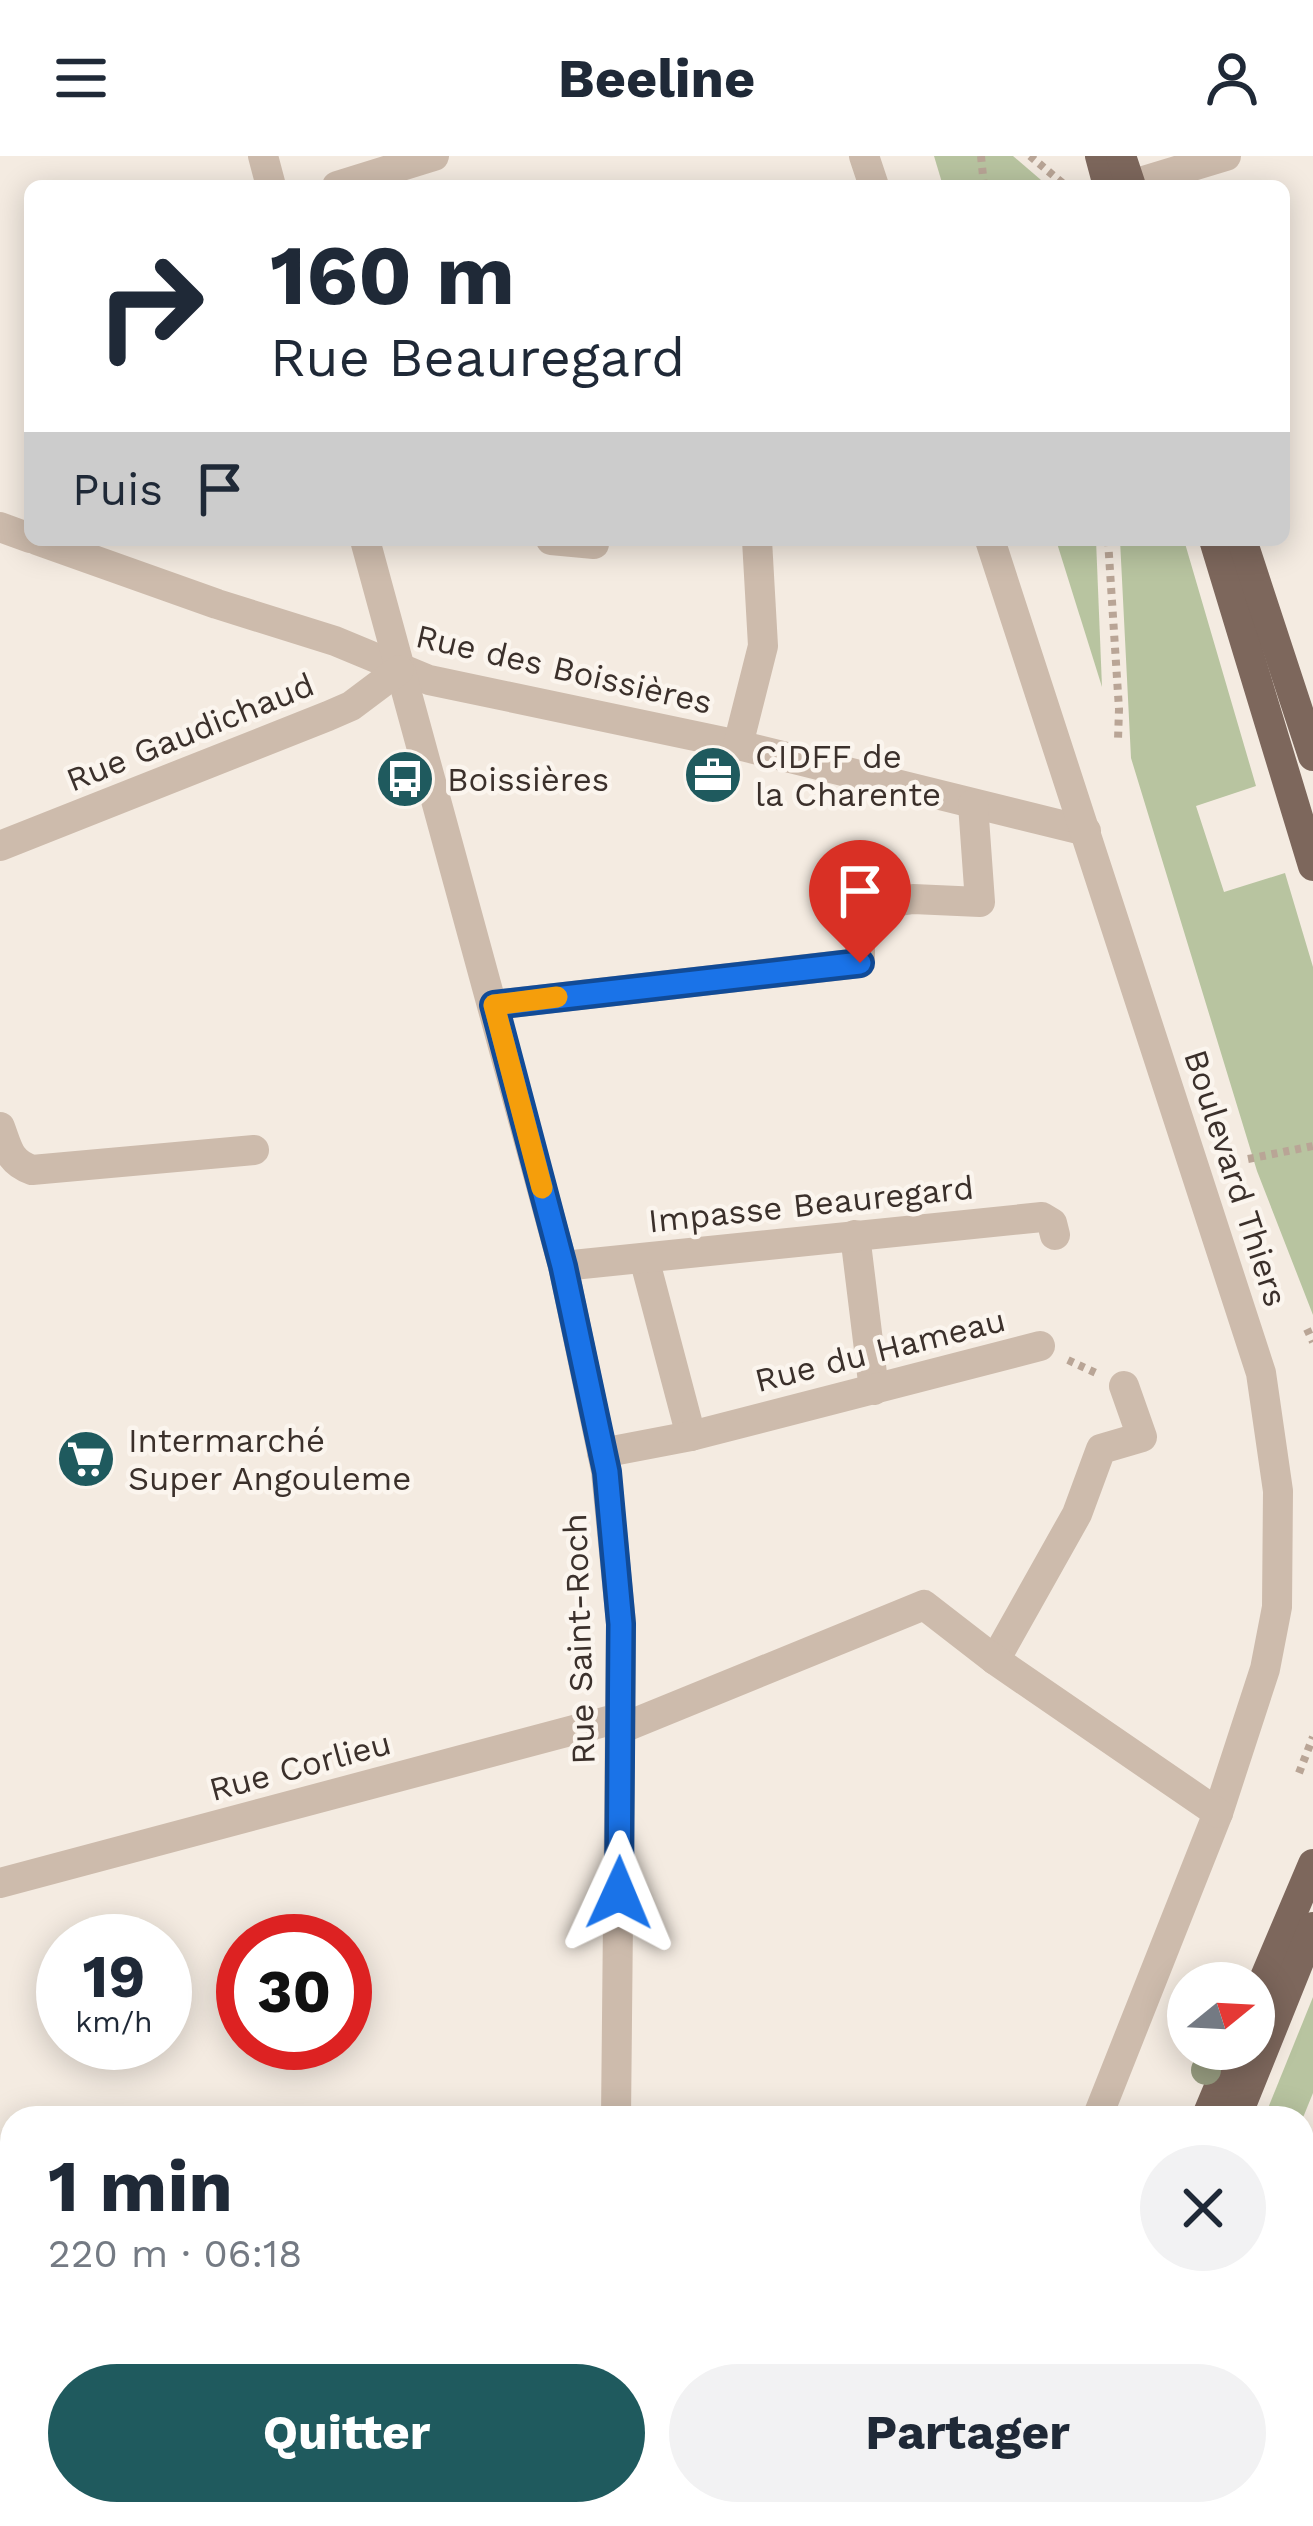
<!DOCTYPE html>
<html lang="fr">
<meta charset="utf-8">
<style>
:root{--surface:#fff;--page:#f2f2f3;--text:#1f2937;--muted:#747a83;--accent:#1f5a5e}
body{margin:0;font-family:"Work Sans",sans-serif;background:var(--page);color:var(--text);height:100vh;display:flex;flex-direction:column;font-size:45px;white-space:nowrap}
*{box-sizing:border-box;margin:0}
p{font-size:39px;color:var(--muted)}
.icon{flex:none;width:66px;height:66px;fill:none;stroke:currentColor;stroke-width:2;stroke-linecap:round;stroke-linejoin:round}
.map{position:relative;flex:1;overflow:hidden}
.drawer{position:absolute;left:0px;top:1950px;width:1314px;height:420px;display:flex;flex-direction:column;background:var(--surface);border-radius:36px 36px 0 0;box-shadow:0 6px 30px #0003}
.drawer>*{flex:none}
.banner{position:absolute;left:24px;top:24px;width:1266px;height:366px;border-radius:18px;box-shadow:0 6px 30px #0003;background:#fff;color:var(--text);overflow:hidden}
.needle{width:78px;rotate:72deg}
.tools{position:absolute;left:1167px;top:1806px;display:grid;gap:24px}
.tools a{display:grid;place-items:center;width:108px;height:108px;border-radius:50%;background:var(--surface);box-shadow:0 6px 30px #0003;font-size:60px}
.speed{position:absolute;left:36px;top:1758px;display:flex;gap:24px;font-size:60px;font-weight:700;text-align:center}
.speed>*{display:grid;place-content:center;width:156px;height:156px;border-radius:50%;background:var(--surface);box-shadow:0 6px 30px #0003;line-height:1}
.speed small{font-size:30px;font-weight:400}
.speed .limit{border:18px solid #d22;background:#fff;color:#111}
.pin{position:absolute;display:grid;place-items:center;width:102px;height:102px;color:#fff;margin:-123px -51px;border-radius:50% 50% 50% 0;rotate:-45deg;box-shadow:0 0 12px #0007}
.pin .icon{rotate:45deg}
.me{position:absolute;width:132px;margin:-66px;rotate:1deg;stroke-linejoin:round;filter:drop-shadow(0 0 9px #0008)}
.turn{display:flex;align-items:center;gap:42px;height:252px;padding:0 48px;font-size:54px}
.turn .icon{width:156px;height:156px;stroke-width:2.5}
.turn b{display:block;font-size:84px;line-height:102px}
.then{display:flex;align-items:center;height:114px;padding:0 48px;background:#0003;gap:24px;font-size:45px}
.round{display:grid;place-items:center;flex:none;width:126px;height:126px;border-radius:63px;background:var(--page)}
.headline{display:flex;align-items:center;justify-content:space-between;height:204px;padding:0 48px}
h1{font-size:72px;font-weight:700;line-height:90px}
.primary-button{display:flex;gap:24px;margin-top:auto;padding:24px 48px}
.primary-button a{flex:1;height:138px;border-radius:72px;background:var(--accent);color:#fff;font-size:48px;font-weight:700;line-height:138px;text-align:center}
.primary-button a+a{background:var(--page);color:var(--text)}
header{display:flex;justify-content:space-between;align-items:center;height:156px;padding:0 48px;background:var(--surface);font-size:54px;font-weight:700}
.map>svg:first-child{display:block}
.green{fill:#b8c4a0}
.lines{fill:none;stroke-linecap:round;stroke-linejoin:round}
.path{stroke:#b9a596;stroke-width:8;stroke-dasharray:6 6;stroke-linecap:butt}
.minor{stroke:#cdbbac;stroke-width:30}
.major{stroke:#7d675c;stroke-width:30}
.tree{fill:#969b7f}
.route-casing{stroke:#114b97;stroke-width:30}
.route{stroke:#1a73e8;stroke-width:21}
.slow{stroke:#f59e0b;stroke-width:21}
.labels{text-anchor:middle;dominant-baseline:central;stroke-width:9;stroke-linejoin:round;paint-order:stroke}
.street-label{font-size:33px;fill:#3b302b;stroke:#fbf5ee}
.poi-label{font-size:33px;fill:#3b302b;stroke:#fbf5ee;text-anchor:start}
</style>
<header><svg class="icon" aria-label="menu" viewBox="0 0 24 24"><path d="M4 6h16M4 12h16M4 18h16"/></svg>Beeline<svg class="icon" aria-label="person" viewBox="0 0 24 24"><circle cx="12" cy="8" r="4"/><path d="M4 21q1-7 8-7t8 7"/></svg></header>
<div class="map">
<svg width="1313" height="2370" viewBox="0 0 1313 2370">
<rect width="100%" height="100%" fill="#f4ebe1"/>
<g class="green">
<polygon points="934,0 1013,0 1048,30 943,30"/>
<polygon points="1056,384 1096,384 1102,531"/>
<polygon points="1120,384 1184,384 1256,630 1196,650 1224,736 1285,717 1313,811 1313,1159 1257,1015 1131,602"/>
<polygon points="1313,1841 1313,1937 1302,1964 1264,1962"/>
</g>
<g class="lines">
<g class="path">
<polyline points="981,0 984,30"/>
<polyline points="1030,0 1066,30"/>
<polyline points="1108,384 1119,553 1118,584"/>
<polyline points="1248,1003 1313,990"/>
<polyline points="1307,1173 1313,1186"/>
<polyline points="1068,1204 1098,1218"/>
<polyline points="1299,1617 1313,1581"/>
</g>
<g class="minor">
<polyline points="263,0 271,30"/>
<polyline points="864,0 874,30"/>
<polyline points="1130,29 1226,0"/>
<polyline points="337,30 434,0"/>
<polyline points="0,371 30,382"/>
<polyline points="37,384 217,448 335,485 429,524 738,589 1086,675"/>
<polyline points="365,384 563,1110 606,1315 621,1467 616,1962"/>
<polyline points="551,384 594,388"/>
<polyline points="990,384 1261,1217 1278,1335 1277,1451 1265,1513 1218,1657 1097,1962"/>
<polyline points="738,589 763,490 757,384"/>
<polyline points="0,690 328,560 351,550 399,514"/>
<polyline points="493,849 860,807 860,751 913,743 980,746 973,648"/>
<path d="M0,971c8,21 9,35 32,43l222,-20"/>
<polyline points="855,1079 874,1234"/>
<polyline points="644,1102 691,1280"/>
<polyline points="563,1110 1042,1061 1052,1067 1055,1079"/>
<polyline points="602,1297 691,1280 1040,1190"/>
<polyline points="995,1504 1077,1358 1101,1293 1142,1281 1124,1230"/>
<polyline points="620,1573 924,1449 995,1504 1218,1657"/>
<polyline points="0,1727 619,1562"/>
<polyline points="0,2018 12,2045"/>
<polyline points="150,2358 155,2370"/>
<polyline points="593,2370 594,2358"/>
<polyline points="942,2370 947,2358"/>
</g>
<g class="major">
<polyline points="1100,0 1108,30"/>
<polyline points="1121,0 1131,30"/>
<polyline points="1214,384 1313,710"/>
<polyline points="1242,384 1313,600"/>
<polyline points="1254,1847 1313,1708"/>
<polyline points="1206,1962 1235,1893"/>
<polyline points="1236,1962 1313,1771"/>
<polyline points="1037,2370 1043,2358"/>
<polyline points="1064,2370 1070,2358"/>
</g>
</g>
<circle class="tree" cx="1206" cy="1914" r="15"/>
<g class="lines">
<g class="route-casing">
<polyline id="route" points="619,1737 621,1468 607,1316 563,1110 494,849 860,807"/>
</g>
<use href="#route" class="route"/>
<polyline class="slow" points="542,1032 494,849 557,841"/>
</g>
<defs>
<g id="office-disc" transform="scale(3)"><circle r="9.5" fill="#1f5a5e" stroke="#fbf5ee"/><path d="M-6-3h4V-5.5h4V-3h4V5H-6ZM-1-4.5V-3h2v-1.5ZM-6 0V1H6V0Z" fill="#fff"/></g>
<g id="bus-disc" transform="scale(3)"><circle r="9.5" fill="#1f5a5e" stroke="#fbf5ee"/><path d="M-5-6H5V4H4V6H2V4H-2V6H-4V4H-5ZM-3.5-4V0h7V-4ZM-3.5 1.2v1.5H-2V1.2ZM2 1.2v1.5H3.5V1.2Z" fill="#fff"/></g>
<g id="supermarket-disc" transform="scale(3)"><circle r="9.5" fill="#1f5a5e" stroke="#fbf5ee"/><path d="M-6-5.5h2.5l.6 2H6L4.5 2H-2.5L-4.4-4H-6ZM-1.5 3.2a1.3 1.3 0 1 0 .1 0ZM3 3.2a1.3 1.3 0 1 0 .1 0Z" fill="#fff"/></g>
</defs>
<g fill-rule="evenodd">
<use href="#office-disc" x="713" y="619"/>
<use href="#bus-disc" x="405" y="623"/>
<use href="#supermarket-disc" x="86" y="1303"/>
</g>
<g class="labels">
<g class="street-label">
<text transform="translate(564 513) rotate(13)">Rue des Boissières</text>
<text transform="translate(190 576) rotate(-22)">Rue Gaudichaud</text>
<text transform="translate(1236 1022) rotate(72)">Boulevard Thiers</text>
<text transform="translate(811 1048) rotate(-6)">Impasse Beauregard</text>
<text transform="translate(880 1194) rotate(-14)">Rue du Hameau</text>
<text transform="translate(579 1483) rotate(-92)">Rue Saint-Roch</text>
<text transform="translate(300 1610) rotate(-15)">Rue Corlieu</text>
</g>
<g class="poi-label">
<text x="755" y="600">CIDFF de<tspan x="755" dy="38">la Charente</tspan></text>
<text x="447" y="623">Boissières</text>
<text x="128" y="1284">Intermarché<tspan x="128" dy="38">Super Angouleme</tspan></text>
</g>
</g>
</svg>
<div class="tools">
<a><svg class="needle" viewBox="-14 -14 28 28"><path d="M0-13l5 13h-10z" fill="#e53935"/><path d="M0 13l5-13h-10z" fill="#747a83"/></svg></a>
</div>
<div class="speed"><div>19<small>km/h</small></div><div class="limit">30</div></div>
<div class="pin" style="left:860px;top:807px;background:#d93025"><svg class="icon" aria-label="arrive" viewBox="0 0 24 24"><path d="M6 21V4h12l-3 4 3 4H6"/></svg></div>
<svg class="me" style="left:619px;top:1737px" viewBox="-20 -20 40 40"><path d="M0-17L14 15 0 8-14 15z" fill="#1a73e8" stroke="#fff" stroke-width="4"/></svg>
<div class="banner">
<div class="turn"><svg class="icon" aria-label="right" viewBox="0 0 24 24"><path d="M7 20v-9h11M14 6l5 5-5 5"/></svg><div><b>160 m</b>Rue Beauregard</div></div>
<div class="then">Puis<svg class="icon" aria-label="arrive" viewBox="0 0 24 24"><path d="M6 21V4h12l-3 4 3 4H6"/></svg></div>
</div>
<section class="drawer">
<div class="headline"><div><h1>1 min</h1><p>220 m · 06:18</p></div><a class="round"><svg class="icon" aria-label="close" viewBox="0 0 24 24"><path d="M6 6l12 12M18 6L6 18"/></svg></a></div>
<div class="primary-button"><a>Quitter</a><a>Partager</a></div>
</section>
</div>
